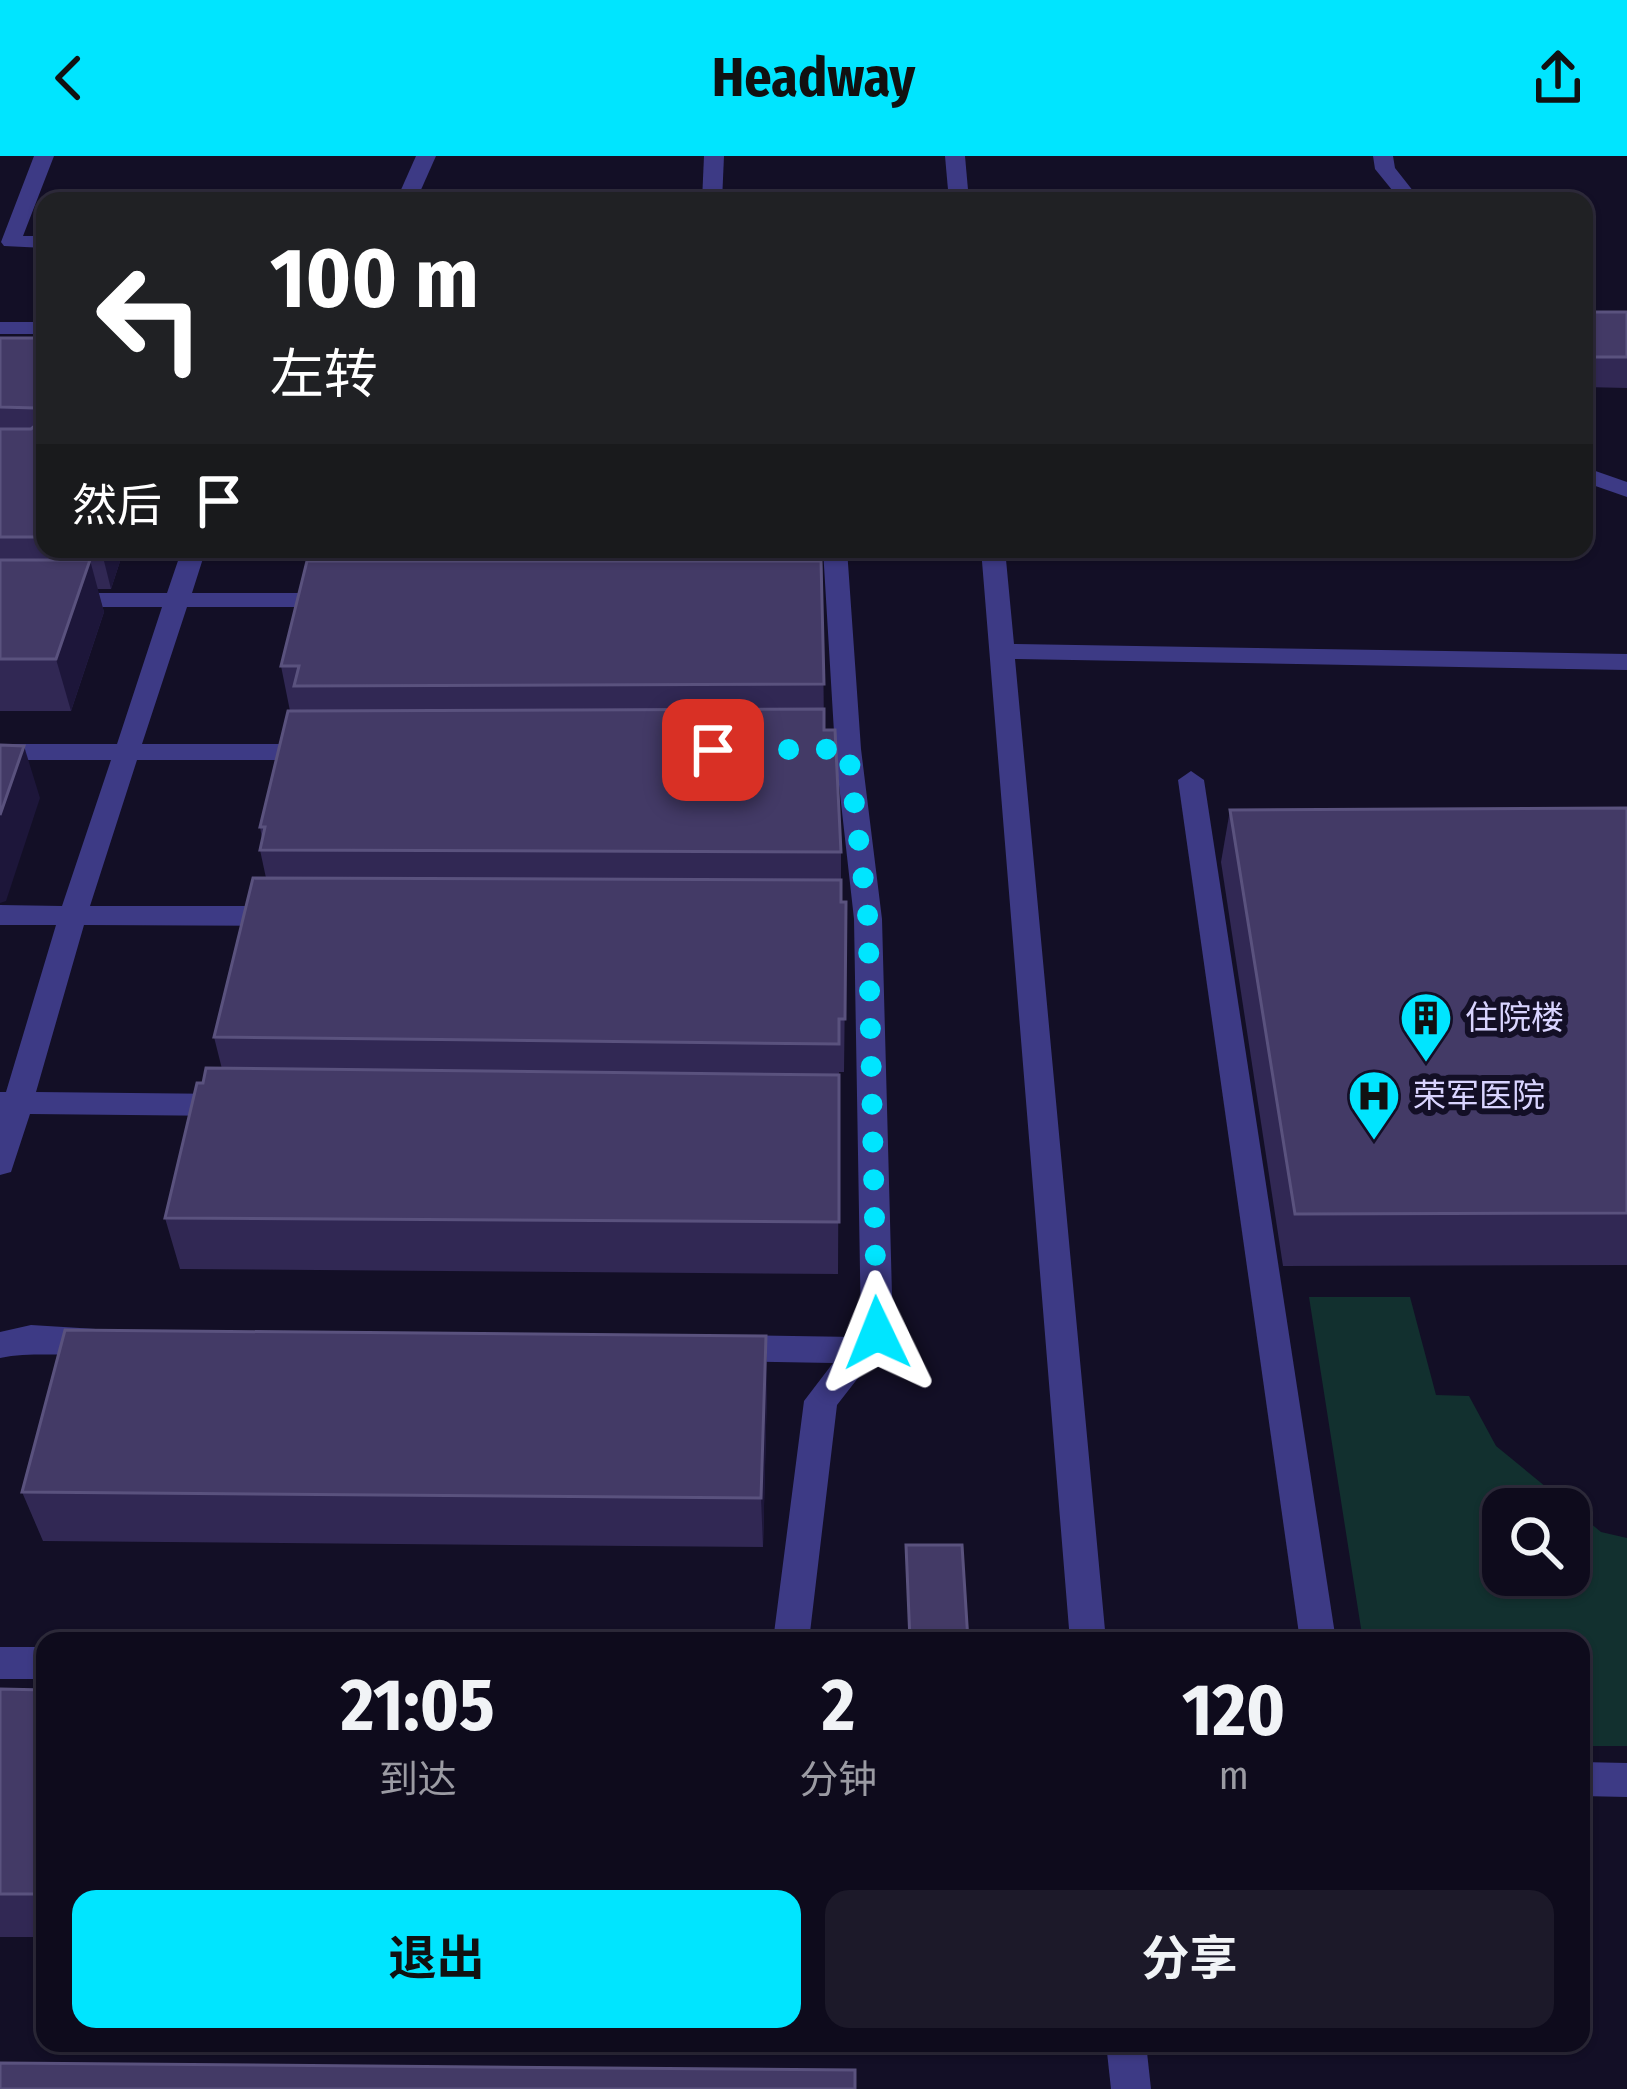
<!DOCTYPE html>
<html lang="zh">
<meta charset="utf-8">
<style>
:root{--surface:#0e0b1c;--page:#1c1929;--text:#f1f3f6;--muted:#9b9ba3;--line:#2e2b3b;--accent:#00e5ff}
body{margin:0;font-family:"Fira Sans Condensed","Noto Sans SC",sans-serif;background:var(--page);color:var(--text);height:100vh;display:flex;flex-direction:column;font-size:45px;white-space:nowrap}
*{box-sizing:border-box;margin:0}
p{font-size:39px;color:var(--muted)}
.icon{flex:none;width:66px;height:66px;fill:none;stroke:currentColor;stroke-width:2;stroke-linecap:round;stroke-linejoin:round}
.map{position:relative;flex:1;overflow:hidden}
.drawer{position:absolute;left:36px;top:1476px;width:1554px;height:420px;display:flex;flex-direction:column;background:var(--surface);border-radius:24px;box-shadow:0 3px 9px #0004,0 0 0 3px var(--line)}
.drawer>*{flex:none}
.guide{position:absolute;left:36px;top:36px;width:1557px;height:366px;border-radius:24px;box-shadow:0 3px 9px #0004,0 0 0 3px var(--line);background:#202124;color:#fff;overflow:hidden}
.controls{position:absolute;left:1482px;top:1332px;display:grid;gap:24px}
.controls a{display:grid;place-items:center;width:108px;height:108px;border-radius:24px;background:var(--surface);box-shadow:0 3px 9px #0004,0 0 0 3px var(--line);font-size:60px}
.pin{position:absolute;display:grid;place-items:center;width:102px;height:102px;color:#fff;margin:-51px;border-radius:24px;box-shadow:0 6px 18px #0006}
.me{position:absolute;width:132px;margin:-66px;rotate:358deg;stroke-linejoin:round;filter:drop-shadow(0 0 9px #0008)}
.turn{display:flex;align-items:center;gap:42px;height:252px;padding:0 36px;font-size:54px}
.turn .icon{width:156px;height:156px;stroke-width:2.5}
.turn b{display:block;font-size:84px;line-height:102px}
.then{display:flex;align-items:center;height:114px;padding:0 36px;background:#0003;gap:24px;font-size:45px}
.eta{display:flex;justify-content:space-evenly;align-items:center;height:204px;text-align:center}
.eta b{font-size:72px;font-weight:700;line-height:84px}
.button{display:flex;gap:24px;margin-top:auto;padding:24px 36px}
.button a{flex:1;height:138px;border-radius:24px;background:var(--accent);color:#111;font-size:48px;font-weight:700;line-height:138px;text-align:center}
.button a+a{background:var(--page);color:var(--text)}
header{display:flex;justify-content:space-between;align-items:center;height:156px;padding:0 36px;background:var(--accent);color:#111;font-size:54px;font-weight:700}
.map>svg:first-child{display:block}
.green{fill:#12302f;fill-rule:evenodd}
.lines{fill:none;stroke-linecap:round;stroke-linejoin:round}
.minor{fill:#3d3a85;fill-rule:evenodd}
.wall{fill:#312854}
.shaded-wall{fill:#1d163a}
.building{fill:#433a66;stroke:#5a527e;stroke-width:3}
.route{stroke:#00e5ff;stroke-width:21;stroke-dasharray:0 37.8}
.labels{text-anchor:middle;dominant-baseline:central;stroke-width:12;stroke-linejoin:round;paint-order:stroke}
.poi-label{font-size:33px;fill:#d9d4ff;stroke:#130f26;text-anchor:start}
</style>
<header><svg class="icon" aria-label="back" viewBox="0 0 24 24"><path d="M15 5l-7 7 7 7"/></svg>Headway<svg class="icon" aria-label="share" viewBox="0 0 24 24"><path d="M12 15V3M7 8l5-5 5 5M5 13v7h14v-7"/></svg></header>
<div class="map">
<svg width="1627" height="1933" viewBox="0 0 1627 1933">
<rect width="100%" height="100%" fill="#130f26"/>
<path class="green" d="M1309,1141h101l26,98 33,1 27,50 105,86 26,6v208h-46v-105h-218zM1503,1353h66v66h-66z"/>
<g class="lines">
<g class="minor">
<polygon points="34,0 54,0 23,80 45,80 45,92 4,90 1,86"/>
<polygon points="416,0 436,0 416,45 396,45"/>
<polygon points="704,0 724,0 722,45 702,45"/>
<polygon points="945,0 965,0 969,45 949,45"/>
<polygon points="1373,0 1393,0 1395,12 1421,45 1401,45 1375,13"/>
<rect x="0" y="166" width="45" height="12"/>
<polygon points="1584,311 1627,326 1627,341 1584,326"/>
<polygon points="182,393 206,393 192,437 336,437 348,444 336,451 187,451 142,588 318,588 331,596 318,604 137,604 90,750 282,750 296,760 282,770 84,769 36,936 228,938 239,941 243,949 239,957 228,960 30,958 11,1016 0,1019 0,936 6,936 56,769 0,769 0,749 62,750 111,604 0,604 0,588 117,588 162,451 0,451 0,437 167,437"/>
<polygon points="823,393 847,393 861,593 882,763 893,1177 837,1249 809,1485 773,1485 804,1245 833,1207 725,1205 714,1201 709,1192 714,1183 725,1179 855,1181 861,1174 854,763 835,593"/>
<polygon points="981,393 1005,393 1014,488 1627,498 1627,514 1015,503 1106,1485 1070,1485"/>
<polygon points="1191,615 1204,624 1336,1485 1300,1485 1178,624"/>
<path d="M31,1169l81,5 5,9 -5,9c-34,12 -75,2 -112,10v-26z"/>
<rect x="0" y="1491" width="45" height="32"/>
<polygon points="1581,1606 1627,1607 1627,1641 1581,1640"/>
<polygon points="1106,1887 1146,1887 1151,1933 1111,1933"/>
</g>
</g>
<g class="wall">
<polygon points="1584,156 1627,156 1627,232 1584,231"/>
<polygon points="0,182 45,182 45,393 124,393 111,433 97,433 104,456 71,555 0,555"/>
<polygon points="315,393 822,393 824,574 841,696 841,746 846,746 844,916 839,916 838,1118 180,1113 165,1062 203,927 222,913 214,881 266,722 260,694 262,682 260,671 290,555 281,510 317,405"/>
<polygon points="1627,652 1627,1109 1283,1110 1221,706 1230,654"/>
<polygon points="767,1231 763,1391 43,1385 22,1336"/>
<polygon points="0,1533 45,1534 45,1781 0,1781"/>
</g>
<g class="shaded-wall">
<polygon points="101,393 124,393 111,433"/>
<polygon points="90,404 104,456 71,555 56,503"/>
<polygon points="24,590 40,642 6,745 0,747 0,659"/>
<polygon points="766,1180 767,1231 763,1391 761,1342"/>
</g>
<g class="building">
<rect x="1584" y="156" width="43" height="45"/>
<polygon points="0,182 45,182 45,381 0,381 0,273 31,273 36,269 35,252 0,251"/>
<polygon points="0,404 90,404 56,503 0,503"/>
<polygon points="307,405 821,405 824,528 294,530 299,510 281,510"/>
<polygon points="824,553 824,574 835,574 841,696 260,694 265,671 260,671 288,555"/>
<polygon points="0,589 24,590 0,659"/>
<polygon points="1627,652 1627,1057 1295,1058 1230,654"/>
<polygon points="253,722 841,724 841,746 846,746 845,863 839,863 839,888 214,881"/>
<polygon points="206,912 839,919 839,1066 165,1062 197,927 203,927"/>
<polygon points="65,1174 766,1180 761,1342 22,1336"/>
<polygon points="906,1389 962,1389 968,1485 910,1485"/>
<polygon points="0,1533 45,1534 45,1738 0,1738"/>
<polygon points="0,1907 855,1914 855,1933 0,1933"/>
</g>
<g class="lines">
<polyline class="route" points="713,594 848,593 868,763 877,1177"/>
</g>
<defs>
<g id="building-pin" transform="scale(2.7)"><path d="M0 17L-7.5 6A9.5 9.5 0 1 1 7.5 6Z" fill="#00e5ff" stroke="#130f26"/><path d="M-4-6H4V6H1V3H-1V6H-4ZM-2.5-4.3h1.7v1.8h-1.7ZM.8-4.3h1.7v1.8H.8ZM-2.5-1h1.7V.8h-1.7ZM.8-1h1.7V.8H.8Z" fill="#111"/></g>
<g id="hospital-pin" transform="scale(2.7)"><path d="M0 17L-7.5 6A9.5 9.5 0 1 1 7.5 6Z" fill="#00e5ff" stroke="#130f26"/><path d="M-5-5h3v3.5h4V-5h3V5h-3V1.5h-4V5h-3Z" fill="#111"/></g>
</defs>
<g fill-rule="evenodd">
<use href="#building-pin" x="1426" y="862"/>
<use href="#hospital-pin" x="1374" y="940"/>
</g>
<g class="labels">
<g class="poi-label">
<text x="1465" y="862">住院楼</text>
<text x="1413" y="940">荣军医院</text>
</g>
</g>
</svg>
<div class="controls">
<a><svg class="icon" aria-label="search" viewBox="0 0 24 24"><circle cx="10" cy="10" r="6"/><path d="M15 15l6 6"/></svg></a>
</div>
<div class="pin" style="left:713px;top:594px;background:#d93025"><svg class="icon" aria-label="arrive" viewBox="0 0 24 24"><path d="M6 21V4h12l-3 4 3 4H6"/></svg></div>
<svg class="me" style="left:877px;top:1177px" viewBox="-20 -20 40 40"><path d="M0-17L14 15 0 8-14 15z" fill="#00e5ff" stroke="#fff" stroke-width="4"/></svg>
<div class="guide">
<div class="turn"><svg class="icon" aria-label="left" viewBox="0 0 24 24"><path d="M17 20v-9H6M10 6l-5 5 5 5"/></svg><div><b>100 m</b>左转</div></div>
<div class="then">然后<svg class="icon" aria-label="arrive" viewBox="0 0 24 24"><path d="M6 21V4h12l-3 4 3 4H6"/></svg></div>
</div>
<section class="drawer">
<div class="eta">
<div><b>21:05</b><p>到达</p></div>
<div><b>2</b><p>分钟</p></div>
<div><b>120</b><p>m</p></div>
</div>
<div class="button"><a>退出</a><a>分享</a></div>
</section>
</div>
